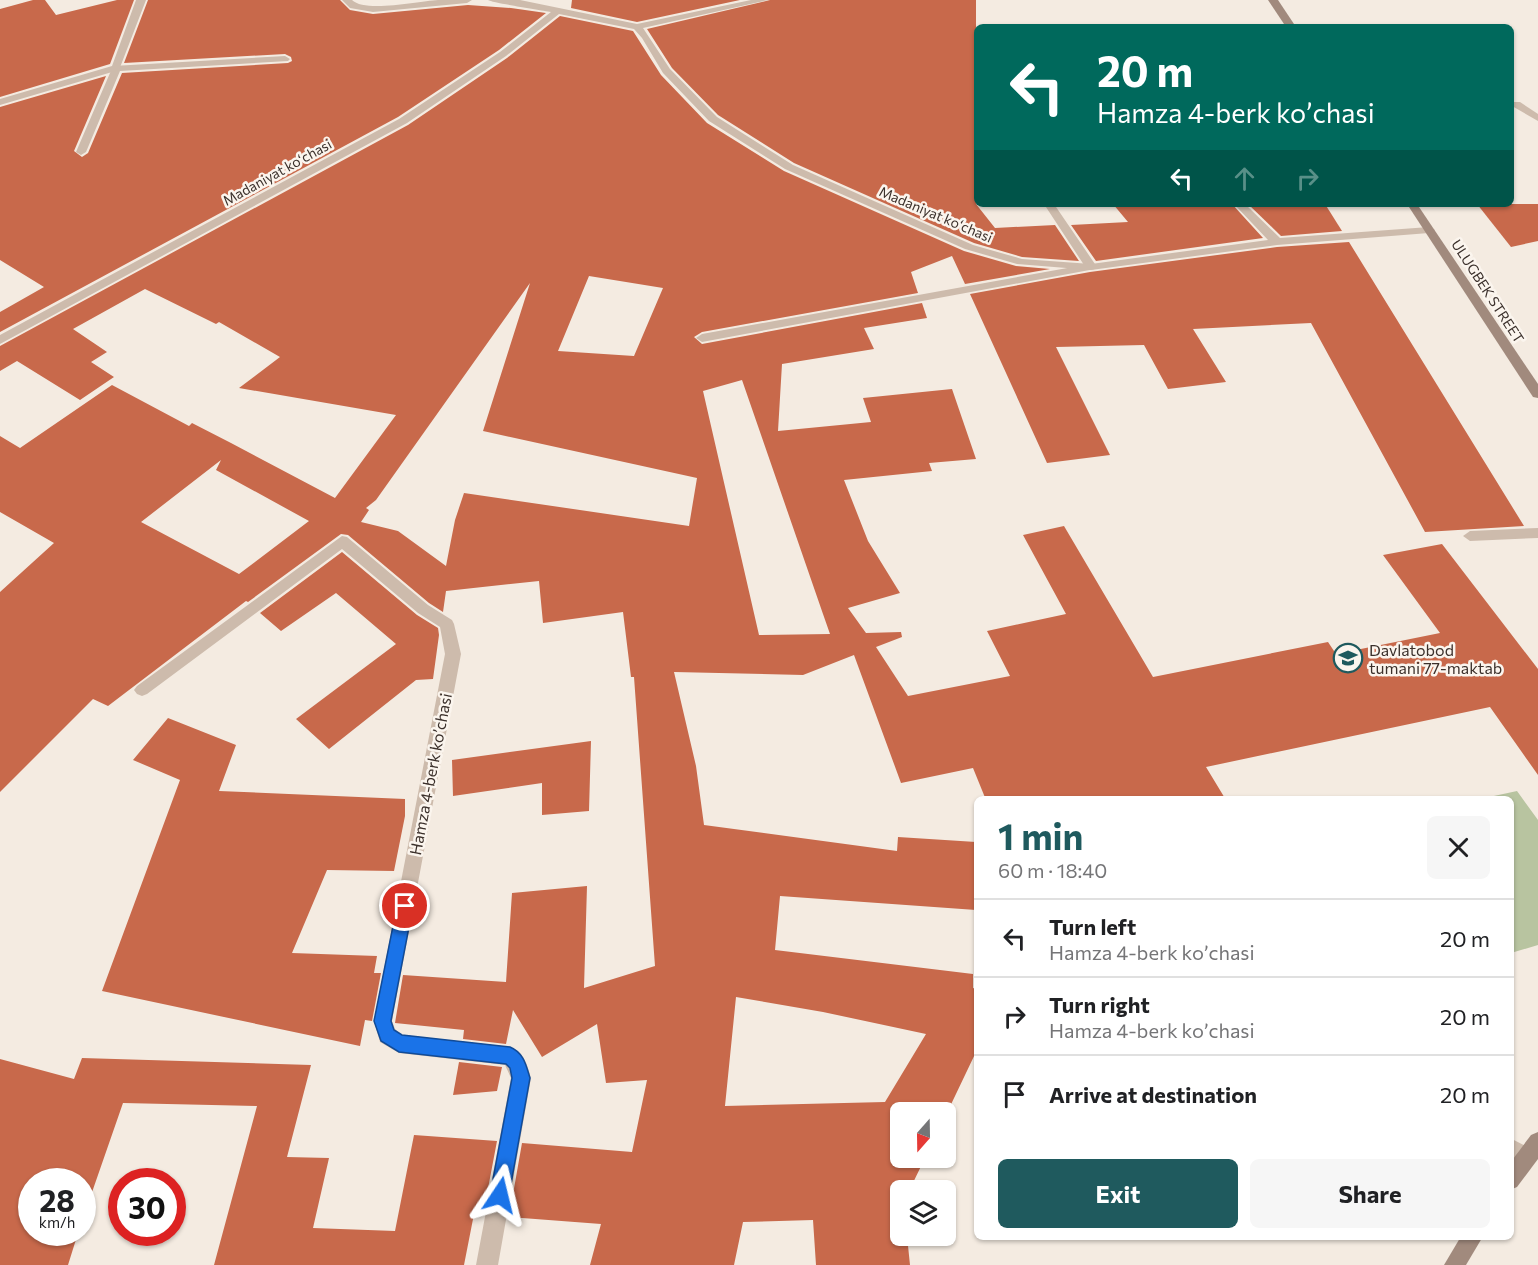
<!DOCTYPE html>
<meta charset="utf-8">
<style>
:root{--surface:#fff;--page:#f6f6f6;--text:#202124;--muted:#757577;--line:#e0e0e0;--accent:#1f5a5e}
body{margin:0;font-family:Commissioner,sans-serif;background:var(--page);color:var(--text);height:100vh;display:flex;flex-direction:column;font-size:22px;white-space:nowrap}
*{box-sizing:border-box;margin:0}
p{font-size:20px;color:var(--muted)}
.icon{flex:none;width:33px;height:33px;fill:none;stroke:currentColor;stroke-width:2;stroke-linecap:round;stroke-linejoin:round}
.map{position:relative;flex:1;overflow:hidden}
.drawer{position:absolute;left:974px;top:796px;width:540px;height:444px;display:flex;flex-direction:column;background:var(--surface);border-radius:9px;box-shadow:0 2px 4px #0004}
.drawer>*{flex:none}
.banner{position:absolute;left:974px;top:24px;width:540px;height:183px;border-radius:9px;box-shadow:0 2px 4px #0004;background:#00695c;color:#fff;overflow:hidden}
.needle{width:39px;rotate:200deg}
.tools{position:absolute;left:890px;top:1102px;display:grid;gap:12px}
.tools a{display:grid;place-items:center;width:66px;height:66px;border-radius:9px;background:var(--surface);box-shadow:0 2px 4px #0004;font-size:30px}
.speed{position:absolute;left:18px;top:1168px;display:flex;gap:12px;font-size:30px;font-weight:700;text-align:center}
.speed>*{display:grid;place-content:center;width:78px;height:78px;border-radius:50%;background:var(--surface);box-shadow:0 2px 4px #0004;line-height:1}
.speed small{font-size:15px;font-weight:400}
.speed .limit{border:9px solid #d22;background:#fff;color:#111}
.pin{position:absolute;display:grid;place-items:center;width:51px;height:51px;color:#fff;margin:-26px;border:3px solid #fff;border-radius:50%;box-shadow:0 2px 6px #0007}
.me{position:absolute;width:66px;margin:-33px;rotate:10deg;stroke-linejoin:round;filter:drop-shadow(0 0 4px #0008)}
.turn{display:flex;align-items:center;gap:21px;height:126px;padding:0 24px;font-size:27px}
.turn .icon{width:78px;height:78px;stroke-width:2.5}
.turn b{display:block;font-size:42px;line-height:51px}
.lanes{display:flex;align-items:center;height:57px;padding:0 24px;background:#0003;justify-content:center;gap:30px;direction:ltr}
.lanes .off{opacity:.35}
.round{display:grid;place-items:center;flex:none;width:63px;height:63px;border-radius:9px;background:var(--page)}
.headline{display:flex;align-items:center;justify-content:space-between;height:102px;padding:0 24px}
h1{font-size:36px;font-weight:700;line-height:45px;color:var(--accent)}
.primary-button{display:flex;gap:12px;margin-top:auto;padding:12px 24px}
.primary-button a{flex:1;height:69px;border-radius:9px;background:var(--accent);color:#fff;font-size:24px;font-weight:700;line-height:69px;text-align:center}
.primary-button a+a{background:var(--page);color:var(--text)}
ul{padding:0;list-style:none}
li{display:flex;align-items:center;gap:18px;height:78px;padding:0 24px;border-top:2px solid var(--line)}
li div{flex:1}
li b{display:block;font-size:22px}
li em{font-style:normal}
.map>svg:first-child{display:block}
.green{fill:#b8c4a0}
.building{fill:#c8694b;fill-rule:evenodd}
.lines{fill:none;stroke-linecap:round;stroke-linejoin:round}
.lane{fill:#cdbbac;fill-rule:evenodd}
.street{fill:#cdbbac;fill-rule:evenodd}
.secondary{fill:#a18a7d;fill-rule:evenodd}
.route{fill:#1a73e8;stroke:#114b97;stroke-width:1.5}
.labels{text-anchor:middle;dominant-baseline:central;stroke-width:5;stroke-linejoin:round;paint-order:stroke}
.far-street-label{font-size:14px;fill:#3b302b;stroke:#fbf5ee}
.poi-label{font-size:16px;fill:#3b302b;stroke:#fbf5ee;text-anchor:start}
.street-label{font-size:16px;fill:#3b302b;stroke:#fbf5ee}
</style>
<div class="map">
<svg width="1538" height="1265" viewBox="0 0 1538 1265">
<rect width="100%" height="100%" fill="#f4ebe1"/>
<polygon class="green" points="1517,791 1538,820 1538,945 1511,953 1510,800 1480,799"/>
<g class="building">
<polygon points="33,0 45,0 56,15 117,0 134,0 110,64 0,97 0,9"/>
<polygon points="148,0 340,0 350,10 373,14 468,5 511,8 546,13 499,50 398,117 0,332 0,312 44,287 0,260 0,107 106,76 74,151 82,157 88,153 122,73 288,63 292,61 291,57 285,54 124,63"/>
<polygon points="572,0 740,0 637,22 571,8"/>
<polygon points="770,0 976,0 976,204 995,228 1055,225 1079,261 1022,257 974,243 794,163 718,115 672,68 647,29"/>
<path d="M560,16l73,15 28,44 46,48 77,48 180,80 52,15 34,3 -85,15 -13,-28 -41,16 7,21 -216,39 -8,5 8,7 220,-41 5,15 -63,10 10,21 -92,15 -4,67 93,-9 -8,-24 89,-9 24,70 -47,4 3,8 -88,9 24,61 32,52 -52,15 18,25 35,-1 1,5 -26,10 32,49 102,-20 -23,-45 79,-17 -43,-79 41,-9 89,151 175,-35 8,12 104,-21 -57,-78 59,-11 96,125v106l-48,-68 -284,60 20,33h-240l-13,-32 -72,15 -47,-128 -51,20 -129,-3 22,94 8,59 193,26 1,-14 78,5v68l-196,-14 -5,54 198,24v14l3,1v63l-31,65v-4h-45v45h25l-16,33h-9v45h7l3,29h-94l-3,-45 -70,2 -9,43h-144l11,-41 -92,-7 13,-74 110,9 15,-72 -41,3 -9,-59 -55,33 -29,-47 -7,34 -43,-5 1,-9 -69,-7 8,-48 103,7 6,-89 75,-7 -3,102 71,-22 -21,-289h-3l-8,-65 -80,11 -4,-42 -93,10 -3,21 -14,-9 -81,-68 -7,-1 -93,68 -2,-1 -138,105 -15,-7 -93,93v-200l54,-49 -54,-31v-76l20,12 92,-63 77,41 3,-3 39,20 104,55 61,-83 -157,-27 41,-31 -61,-35 -3,2 -71,-35 -72,40 34,23 -16,10 23,15 -34,23 -63,-39 -17,10v-25l408,-221 99,-67zM589,276l74,12 -29,68 -76,-5zM530,283l-47,148 214,47 -8,48 -225,-33 -9,27 -9,46 -48,-35 -37,-9 8,-12 -3,-2 10,-8zM742,380l81,234 7,20 -71,1 -56,-244zM221,460l-5,10 93,51 -70,53 -98,-52zM736,997l87,15 103,22 -41,68 -160,4z"/>
<polygon points="1113,204 1232,204 1263,238 1096,261 1071,225 1128,222"/>
<polygon points="1248,204 1325,204 1342,231 1281,236"/>
<polygon points="1477,204 1538,204 1538,241 1511,247"/>
<polygon points="1349,242 1524,526 1425,532 1311,323 1193,329 1226,382 1168,389 1144,345 1056,347 1110,455 1047,463 970,294 1090,272 1277,247"/>
<polygon points="342,552 417,615 438,628 439,635 433,679 416,680 329,749 296,719 396,644 336,593 281,631 260,613"/>
<polygon points="168,718 236,745 219,791 405,799 405,816 394,871 327,870 292,953 377,956 374,973 381,973 372,1021 365,1020 360,1046 102,991 180,780 133,760"/>
<polygon points="591,741 589,811 542,815 542,783 453,796 452,760"/>
<polygon points="82,1058 311,1065 287,1157 329,1158 313,1228 395,1231 414,1135 497,1141 483,1215 474,1214 464,1265 214,1265 257,1106 123,1103 82,1221 82,1182 32,1182 32,1233 78,1233 68,1265 0,1265 0,1059 74,1079"/>
<polygon points="459,1062 502,1067 497,1091 453,1095"/>
</g>
<g class="lines">
<g class="lane">
<polygon points="285,56 290,59 288,61 120,71 86,152 81,155 76,152 113,66"/>
<polygon points="1044,204 1054,204 1097,267 1095,269 702,342 696,338 702,334 1084,265"/>
<polygon points="1538,528 1538,538 1470,541 1463,536 1470,531"/>
</g>
<g class="street">
<polygon points="136,0 146,0 119,70 0,105 0,99 112,66"/>
<path d="M342,0h10c13,13 67,1 86,0 11,0 22,0 34,0l-5,3 -94,9 -23,-4z"/>
<path d="M488,0h32l117,24 114,-24h17l-125,28 27,41 47,48 76,48 180,80 49,14 69,5 177,-24 -34,-36h11l35,34 149,-11 6,3 -6,3 -152,12 -186,25 -74,-6 -52,-15 -180,-80 -76,-48 -46,-48 -21,-35 -8,-9 -75,-15 -53,42 -99,67 -407,221v-9l399,-216 101,-67 51,-40c-11,-2 -58,-9 -63,-12z"/>
<polygon points="1512,102 1520,102 1538,114 1538,121 1512,106"/>
<path d="M342,536l5,1 81,68 24,15 2,4 7,30 -69,367 3,8 7,6 108,12c14,5 17,17 21,31l-33,187h-22l35,-187 -6,-13 -106,-12 -19,-11 -6,-21 71,-367 -5,-27 -22,-14 -76,-64 -195,145 -5,2 -5,-2 -3,-4 3,-4z"/>
<polygon points="1510,1138 1533,1150 1536,1157 1533,1164 1526,1167 1510,1159"/>
</g>
<g class="secondary">
<polygon points="1268,0 1278,0 1296,27 1286,27"/>
<polygon points="1407,204 1417,204 1538,384 1538,398 1533,397"/>
<polygon points="1538,1132 1538,1159 1517,1187 1510,1190 1510,1163 1531,1135"/>
<polygon points="1460,1238 1482,1238 1466,1265 1444,1265"/>
</g>
</g>
<path class="route" d="M405,899l6,2 2,5 -22,115 3,9 8,5 108,12c14,6 16,18 20,31l-21,117 -3,7 -6,2 -7,-2 -3,-7 22,-117 -2,-10 -4,-4 -107,-12 -18,-11 -7,-20 23,-115 2,-5z"/>
<defs>
<g id="school-ring" transform="scale(1.5)"><circle r="9.5" fill="#fbf5ee" stroke="#1f5a5e" stroke-width="1.5"/><path d="M0-5L7-2L0 1L-7-2ZM-4 1L0 2.5L4 1V4Q0 6-4 4Z" fill="#1f5a5e"/></g>
</defs>
<g fill-rule="evenodd">
<use href="#school-ring" x="1348" y="658"/>
</g>
<g class="labels">
<g class="far-street-label">
<text transform="translate(277 172) rotate(-29)">Madaniyat koʻchasi</text>
<text transform="translate(936 214) rotate(23)">Madaniyat koʻchasi</text>
<text transform="translate(1488 291) rotate(57)">ULUGBEK STREET</text>
</g>
<g class="poi-label">
<text x="1369" y="649">Davlatobod<tspan x="1369" dy="18">tumani 77-maktab</tspan></text>
</g>
<g class="street-label">
<text transform="translate(430 774) rotate(-79)">Hamza 4-berk koʼchasi</text>
</g>
</g>
</svg>
<div class="tools">
<a><svg class="needle" viewBox="-14 -14 28 28"><path d="M0-13l5 13h-10z" fill="#e53935"/><path d="M0 13l5-13h-10z" fill="#757577"/></svg></a>
<a><svg class="icon" aria-label="layers" viewBox="0 0 24 24"><path d="M12 4l9 5-9 5-9-5zM3 14l9 5 9-5"/></svg></a>
</div>
<div class="speed"><div>28<small>km/h</small></div><div class="limit">30</div></div>
<div class="pin" style="left:405px;top:906px;background:#d93025"><svg class="icon" aria-label="arrive" viewBox="0 0 24 24"><path d="M6 21V4h12l-3 4 3 4H6"/></svg></div>
<svg class="me" style="left:500px;top:1195px" viewBox="-20 -20 40 40"><path d="M0-17L14 15 0 8-14 15z" fill="#1a73e8" stroke="#fff" stroke-width="4"/></svg>
<div class="banner">
<div class="turn"><svg class="icon" aria-label="left" viewBox="0 0 24 24"><path d="M17 20v-9H6M10 6l-5 5 5 5"/></svg><div><b>20 m</b>Hamza 4-berk koʼchasi</div></div>
<div class="lanes"><svg class="icon" aria-label="left" viewBox="0 0 24 24"><path d="M17 20v-9H6M10 6l-5 5 5 5"/></svg><svg class="icon off" aria-label="ahead" viewBox="0 0 24 24"><path d="M12 20V5M6 11l6-6 6 6"/></svg><svg class="icon off" aria-label="right" viewBox="0 0 24 24"><path d="M7 20v-9h11M14 6l5 5-5 5"/></svg></div>
</div>
<section class="drawer">
<div class="headline"><div><h1>1 min</h1><p>60 m · 18:40</p></div><a class="round"><svg class="icon" aria-label="close" viewBox="0 0 24 24"><path d="M6 6l12 12M18 6L6 18"/></svg></a></div>
<ul>
<li><svg class="icon" aria-label="left" viewBox="0 0 24 24"><path d="M17 20v-9H6M10 6l-5 5 5 5"/></svg><div><b>Turn left</b><p>Hamza 4-berk koʼchasi</p></div><em>20 m</em></li>
<li><svg class="icon" aria-label="right" viewBox="0 0 24 24"><path d="M7 20v-9h11M14 6l5 5-5 5"/></svg><div><b>Turn right</b><p>Hamza 4-berk koʼchasi</p></div><em>20 m</em></li>
<li><svg class="icon" aria-label="arrive" viewBox="0 0 24 24"><path d="M6 21V4h12l-3 4 3 4H6"/></svg><div><b>Arrive at destination</b></div><em>20 m</em></li>
</ul>
<div class="primary-button"><a>Exit</a><a>Share</a></div>
</section>
</div>
